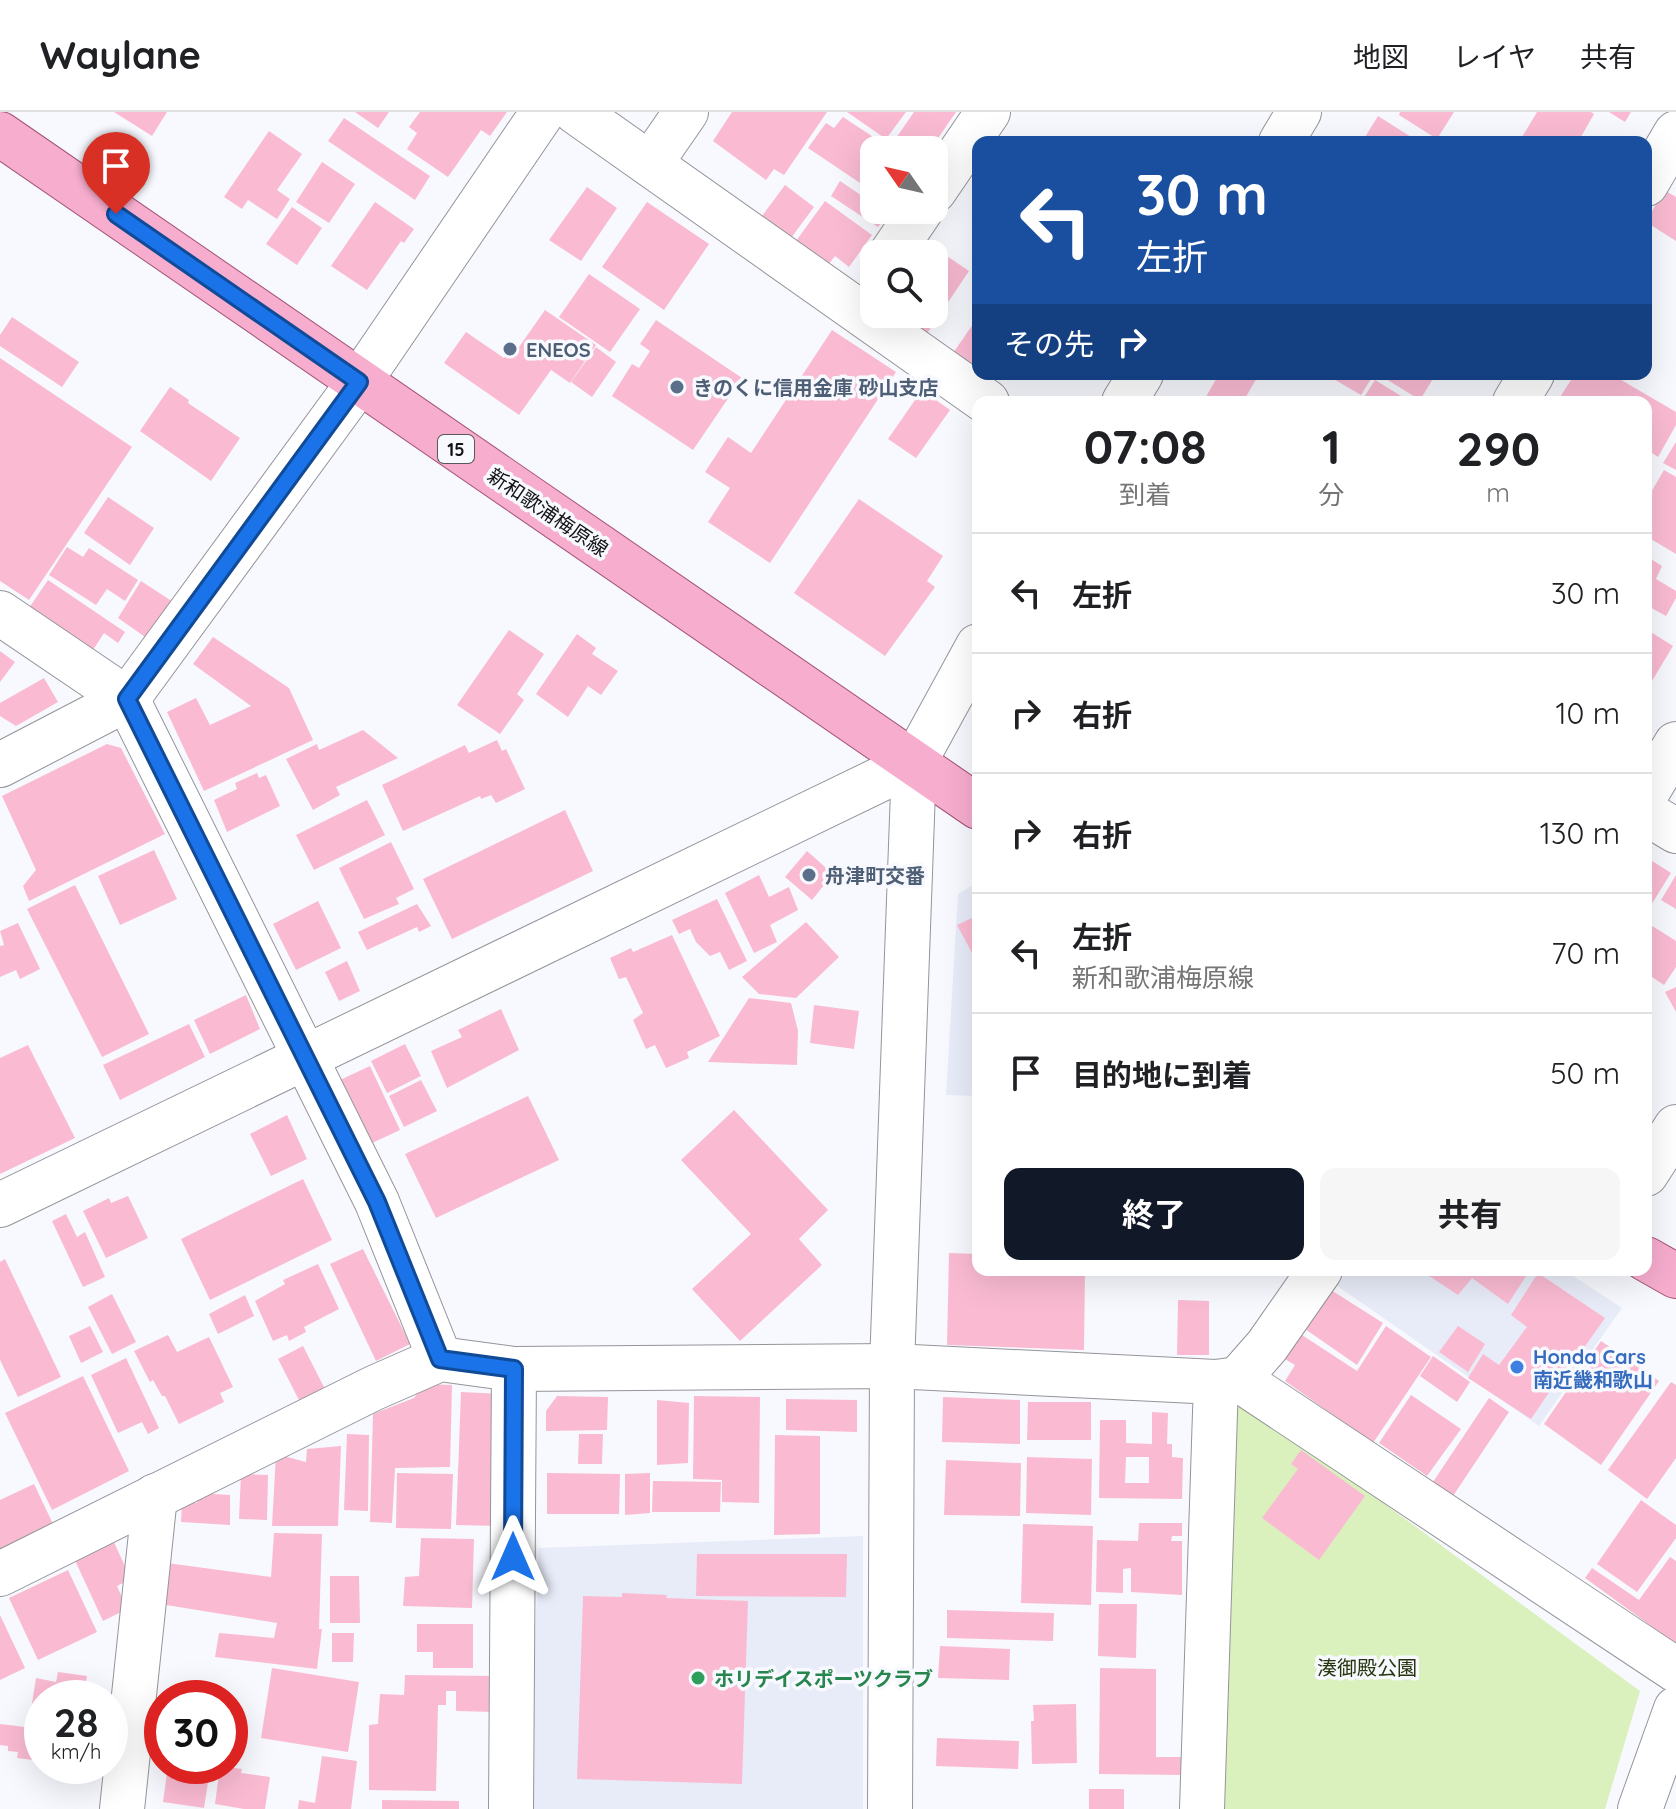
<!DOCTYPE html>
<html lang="ja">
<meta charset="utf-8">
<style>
:root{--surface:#fff;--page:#f6f6f6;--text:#202124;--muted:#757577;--line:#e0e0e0;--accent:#111827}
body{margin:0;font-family:Quicksand,"Noto Sans JP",sans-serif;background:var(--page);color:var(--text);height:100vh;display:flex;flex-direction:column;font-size:30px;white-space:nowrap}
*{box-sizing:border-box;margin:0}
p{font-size:26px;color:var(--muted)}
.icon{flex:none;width:44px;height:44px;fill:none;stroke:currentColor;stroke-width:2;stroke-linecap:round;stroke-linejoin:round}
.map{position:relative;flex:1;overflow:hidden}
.panel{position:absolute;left:972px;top:284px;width:680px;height:880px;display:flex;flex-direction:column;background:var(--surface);border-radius:16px;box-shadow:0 8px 32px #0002}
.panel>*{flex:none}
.banner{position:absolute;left:972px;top:24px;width:680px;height:244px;border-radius:16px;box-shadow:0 8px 32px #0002;background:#1a4fa0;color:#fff;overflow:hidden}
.needle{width:52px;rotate:304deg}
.tools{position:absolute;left:860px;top:24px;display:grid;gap:16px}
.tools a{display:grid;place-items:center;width:88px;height:88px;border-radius:16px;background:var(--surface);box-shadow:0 8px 32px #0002;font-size:40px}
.speed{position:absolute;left:24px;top:1568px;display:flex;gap:16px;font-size:40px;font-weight:700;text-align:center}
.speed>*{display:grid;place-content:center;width:104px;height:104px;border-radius:50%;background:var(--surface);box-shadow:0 8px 32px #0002;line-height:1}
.speed small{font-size:20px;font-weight:400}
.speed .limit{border:12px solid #d22;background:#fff;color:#111}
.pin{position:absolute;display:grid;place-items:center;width:68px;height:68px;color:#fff;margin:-82px -34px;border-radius:50% 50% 50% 0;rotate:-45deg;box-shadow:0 0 8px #0007}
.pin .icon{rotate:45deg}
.me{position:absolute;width:88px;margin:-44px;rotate:0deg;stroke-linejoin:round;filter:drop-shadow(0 0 6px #0008)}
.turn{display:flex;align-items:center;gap:28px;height:168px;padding:0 32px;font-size:36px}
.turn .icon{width:104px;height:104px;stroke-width:2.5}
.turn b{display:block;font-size:56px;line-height:68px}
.then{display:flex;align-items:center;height:76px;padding:0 32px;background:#0003;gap:16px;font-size:30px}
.eta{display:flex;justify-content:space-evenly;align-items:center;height:136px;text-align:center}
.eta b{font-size:48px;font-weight:700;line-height:56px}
.action{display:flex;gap:16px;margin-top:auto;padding:16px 32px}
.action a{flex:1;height:92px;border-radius:16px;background:var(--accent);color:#fff;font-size:32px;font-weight:700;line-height:92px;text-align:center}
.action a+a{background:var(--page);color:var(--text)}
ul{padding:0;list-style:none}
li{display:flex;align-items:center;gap:24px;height:120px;padding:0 32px;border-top:2px solid var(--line)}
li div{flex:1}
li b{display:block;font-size:30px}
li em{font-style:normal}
header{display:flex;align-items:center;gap:48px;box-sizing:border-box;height:112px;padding:0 40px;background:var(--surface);border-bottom:2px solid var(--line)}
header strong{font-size:38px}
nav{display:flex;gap:44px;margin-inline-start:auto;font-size:28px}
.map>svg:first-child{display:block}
.built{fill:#e8ecf8}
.green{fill:#daf0bd}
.building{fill:#fabbd2;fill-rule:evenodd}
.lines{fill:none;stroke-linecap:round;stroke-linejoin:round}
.minor-casing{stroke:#94959a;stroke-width:46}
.major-casing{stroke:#a35378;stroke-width:46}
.minor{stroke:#fff;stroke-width:44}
.major{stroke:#f7adce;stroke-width:44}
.route-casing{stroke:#114b97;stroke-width:20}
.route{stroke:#1a73e8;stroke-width:14}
.service-dot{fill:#5c6f8a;stroke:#f7f9fe;stroke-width:3}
.shop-dot{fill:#3f7fe0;stroke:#f7f9fe;stroke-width:3}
.leisure-dot{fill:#2e9e5b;stroke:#f7f9fe;stroke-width:3}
.labels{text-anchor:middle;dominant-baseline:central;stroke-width:7;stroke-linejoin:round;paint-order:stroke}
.shield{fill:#f7f9fe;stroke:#57585b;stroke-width:2}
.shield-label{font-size:18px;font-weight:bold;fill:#131315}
.service-label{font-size:20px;font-weight:bold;fill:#4e5e75;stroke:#f7f9fe;text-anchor:start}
.street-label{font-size:20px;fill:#131315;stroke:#f7f9fe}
.shop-label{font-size:20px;font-weight:bold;fill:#366cbe;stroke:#f7f9fe;text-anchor:start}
.park-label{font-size:20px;fill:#26350c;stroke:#f7f9fe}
.leisure-label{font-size:20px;font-weight:bold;fill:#27864d;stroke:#f7f9fe;text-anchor:start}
</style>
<header>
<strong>Waylane</strong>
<nav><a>地図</a><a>レイヤ</a><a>共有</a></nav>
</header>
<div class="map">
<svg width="1676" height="1697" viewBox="0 0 1676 1697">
<rect width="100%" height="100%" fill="#f7f9fe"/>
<g class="built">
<polygon points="978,770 978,984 946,983 958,782"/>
<polygon points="1342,1158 1564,1158 1622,1196 1539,1314 1333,1171"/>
<polygon points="863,1424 863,1697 527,1697 539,1436"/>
</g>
<polygon class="green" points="1236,1283 1640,1579 1605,1697 1218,1697"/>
<g class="building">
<polygon points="114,0 167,0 152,24"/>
<polygon points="355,0 389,0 378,16"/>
<polygon points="420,0 507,0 490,24 481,18 448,65 407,37 417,21 409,15"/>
<polygon points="732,0 827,0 784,63 774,57 766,68 713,29"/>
<polygon points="847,0 906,0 886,27"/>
<polygon points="914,0 956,0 930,38 901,38 892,32"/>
<polygon points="1400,0 1454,0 1437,27 1399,3"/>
<polygon points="1537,0 1591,0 1594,2 1578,30 1519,30"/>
<polygon points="1609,0 1631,0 1625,10"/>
<polygon points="1378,4 1419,30 1362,30"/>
<polygon points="843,5 893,38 874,38 874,65 866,75 808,36 826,11 834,16"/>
<polygon points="344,6 430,64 415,88 328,29"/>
<polygon points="269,19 302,42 277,78 290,87 277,107 248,88 242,97 224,85"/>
<polygon points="322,50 355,72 329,111 296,90"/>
<polygon points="840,69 874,92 874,98 883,98 888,102 878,115 831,84"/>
<polygon points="785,73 814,95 791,126 762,104"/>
<polygon points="587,75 617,96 581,149 549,128"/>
<polygon points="1664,78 1676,85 1676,129 1646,110"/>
<polygon points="825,89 872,123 849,155 835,144 828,153 796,129"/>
<polygon points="375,90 414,117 404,131 401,129 367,178 331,154"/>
<polygon points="647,90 709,132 664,198 602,155"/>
<polygon points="292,95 322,116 297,153 266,132"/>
<polygon points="916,123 941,139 934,149 934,142 903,142"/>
<polygon points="944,142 969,159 926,223 901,206 904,202 934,202 934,157"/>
<polygon points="589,162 640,197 610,240 559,205"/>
<polygon points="545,198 596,233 570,271 551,258 519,303 444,251 466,220 504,246 513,231 519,235"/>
<polygon points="12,205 79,250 62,275 0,234 0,223"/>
<polygon points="978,205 978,259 953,241"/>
<polygon points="656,208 742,266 693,338 612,284 632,252 639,256 650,239 640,232"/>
<polygon points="832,218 896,260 770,451 708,410 730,376 705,360 728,325 751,341"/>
<polygon points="596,235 616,250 592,285 571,270"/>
<polygon points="0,246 132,335 29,488 0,469"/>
<polygon points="1219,262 1259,262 1243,290 1203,290"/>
<polygon points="1325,262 1374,262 1361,283"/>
<polygon points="1378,262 1436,262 1420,288"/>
<polygon points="1575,262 1611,262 1676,300 1676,313 1658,345 1646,337 1646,290 1568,290 1560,285"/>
<polygon points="1375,268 1411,290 1361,290"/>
<polygon points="170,275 189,288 188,291 240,326 211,369 140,319"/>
<polygon points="922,278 950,298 916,346 888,327"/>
<polygon points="1676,330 1676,358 1663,351"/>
<polygon points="1664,358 1676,365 1676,442 1646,424 1646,389"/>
<polygon points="108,385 154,416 130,453 84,421"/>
<polygon points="859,387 943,444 927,469 935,475 885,544 794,481"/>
<polygon points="67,435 83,445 89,436 138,468 125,489 107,477 96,493 49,463"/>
<polygon points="1646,444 1662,454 1656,467 1676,479 1676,486 1666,504 1646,493"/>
<polygon points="48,468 125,520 118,531 104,521 93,538 29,496"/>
<polygon points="141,469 173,490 148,527 118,506"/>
<polygon points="1646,517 1673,534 1649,574 1646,572"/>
<polygon points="509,518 544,542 517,582 524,588 500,622 457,593"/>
<polygon points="577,522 596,536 592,542 618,559 601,583 588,574 568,605 536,582"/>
<polygon points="213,525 289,576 313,628 204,679 167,600 196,586 210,613 251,594 193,552"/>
<polygon points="0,539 15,550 0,570"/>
<polygon points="44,566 58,590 16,614 0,604 0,591"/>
<polygon points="363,618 398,646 336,675 340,683 313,698 286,647 317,632 319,638"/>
<polygon points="497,628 502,639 506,637 525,677 496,691 491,683 481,687 480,684 403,719 382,673 465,633 469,641"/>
<polygon points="107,632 121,636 165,722 29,789 23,774 36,758 2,684"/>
<polygon points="257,661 259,666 266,663 280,694 227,720 214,688 237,677 235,671"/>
<polygon points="367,688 385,723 314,758 296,723"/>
<polygon points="565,698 593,759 452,827 423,767"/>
<polygon points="391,730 414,777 396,786 399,792 364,807 339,756"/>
<polygon points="154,738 177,787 120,813 98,764"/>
<polygon points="807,739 833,762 812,788 785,765"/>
<polygon points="1646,745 1671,761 1646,801"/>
<polygon points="759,763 769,785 789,775 798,798 770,813 777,830 754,841 725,781"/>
<polygon points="1676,763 1676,797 1661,788"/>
<polygon points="75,773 149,922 102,945 27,797"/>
<polygon points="717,787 747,849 729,858 720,840 710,844 696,830 690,817 679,822 672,808"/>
<polygon points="318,789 341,836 296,858 273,812"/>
<polygon points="417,792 431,814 419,820 417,815 367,838 358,820"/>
<polygon points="978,803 978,852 957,813"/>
<polygon points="806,810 839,845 796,886 759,882 742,865"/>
<polygon points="1646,810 1676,829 1676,855 1664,873 1646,861"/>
<polygon points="18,811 40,857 20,867 16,858 0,865 0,834 4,833 0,819"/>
<polygon points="672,823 720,924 687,940 689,946 666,956 655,933 646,937 633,908 643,901 626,865 619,867 610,846 631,836 633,840"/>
<polygon points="347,849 360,879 339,889 325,860"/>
<polygon points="1676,875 1676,900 1665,880"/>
<polygon points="246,883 260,917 210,942 194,908"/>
<polygon points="749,886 791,891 798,919 797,953 708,950"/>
<polygon points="814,893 859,899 854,937 810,931"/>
<polygon points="501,897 519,938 447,976 431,939 462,925 458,918"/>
<polygon points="189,912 205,945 120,988 103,953"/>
<polygon points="405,932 421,964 387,981 371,949"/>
<polygon points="28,933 75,1026 0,1062 0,946"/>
<polygon points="370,954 400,1018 370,1032 340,968"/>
<polygon points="421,968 437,999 404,1015 389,984"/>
<polygon points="528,984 559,1048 436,1106 405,1042"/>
<polygon points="734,998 828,1098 799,1127 822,1153 740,1229 692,1177 751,1122 681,1048"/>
<polygon points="287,1003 307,1047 271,1064 250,1022"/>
<polygon points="303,1067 332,1128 210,1188 181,1127"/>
<polygon points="128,1084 148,1126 106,1146 83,1099 109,1086 111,1091"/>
<polygon points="66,1102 77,1125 85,1120 105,1165 83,1175 52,1109"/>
<polygon points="363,1137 410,1232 376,1249 330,1152"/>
<polygon points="949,1141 978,1142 978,1158 1085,1158 1084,1238 947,1233"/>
<polygon points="5,1147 61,1265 18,1285 0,1248 0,1150"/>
<polygon points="318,1152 339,1197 304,1215 306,1220 289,1229 287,1223 273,1229 255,1189 285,1172 283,1168"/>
<polygon points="1420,1158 1530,1158 1508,1192 1472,1166 1458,1183"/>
<polygon points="1538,1161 1605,1206 1576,1247 1573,1245 1531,1307 1468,1266 1483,1242 1499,1253 1527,1215 1511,1203"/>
<polygon points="1331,1178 1383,1211 1357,1253 1305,1217"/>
<polygon points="112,1182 136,1230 112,1242 88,1195"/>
<polygon points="245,1183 254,1204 218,1222 209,1202"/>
<polygon points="1178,1188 1209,1189 1209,1243 1177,1243"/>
<polygon points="90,1214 103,1240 81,1251 69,1224"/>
<polygon points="1386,1214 1431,1245 1373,1331 1285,1269 1295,1253 1283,1246 1299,1221 1357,1259"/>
<polygon points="1458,1214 1485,1232 1468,1260 1439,1240"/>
<polygon points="168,1223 177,1240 209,1225 233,1275 220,1281 224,1290 179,1312 165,1284 162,1284 153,1268 150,1270 134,1239"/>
<polygon points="1601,1229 1659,1269 1601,1353 1544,1312"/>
<polygon points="303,1234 327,1281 302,1294 278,1247"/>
<polygon points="1433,1244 1470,1270 1457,1290 1420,1264"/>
<polygon points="126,1246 159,1316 148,1322 142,1310 118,1321 91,1263"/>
<polygon points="83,1264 129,1359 52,1398 5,1301"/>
<polygon points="1671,1270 1676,1273 1676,1346 1647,1387 1608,1358"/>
<polygon points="424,1272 452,1273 450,1355 395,1356 392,1411 370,1410 373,1302 414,1286"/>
<polygon points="461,1280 503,1282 499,1414 456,1413"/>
<polygon points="1411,1283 1461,1317 1427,1364 1379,1331"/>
<polygon points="557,1284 608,1285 607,1318 546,1319 546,1299"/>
<polygon points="694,1284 760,1285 759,1391 722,1390 722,1368 693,1367"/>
<polygon points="943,1285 1020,1288 1020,1332 942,1330"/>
<polygon points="1489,1286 1509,1300 1453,1384 1433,1370"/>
<polygon points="786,1287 857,1288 857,1320 786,1318"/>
<polygon points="657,1288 689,1291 688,1351 657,1353"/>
<polygon points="1028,1290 1091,1290 1091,1328 1027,1328"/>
<path d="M1152,1300l16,1 -1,31h5v13l11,1 -1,41 -83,-1 1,-78h26v23l26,1zM1126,1345h23v26h-24z"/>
<polygon points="347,1322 369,1323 368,1399 344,1398"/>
<polygon points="579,1322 603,1322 602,1352 578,1352"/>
<polygon points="775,1323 820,1324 820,1422 774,1423"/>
<polygon points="341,1334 338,1414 272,1414 276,1342 306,1350 307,1337"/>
<polygon points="1301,1338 1365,1384 1319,1448 1262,1406 1298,1357 1291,1352"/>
<polygon points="1027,1345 1092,1347 1091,1403 1026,1401"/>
<polygon points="946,1348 1021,1351 1020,1404 944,1403"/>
<polygon points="397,1361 453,1362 451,1417 396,1416"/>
<polygon points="547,1361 620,1362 619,1402 547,1402"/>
<polygon points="650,1361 650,1401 625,1403 625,1362"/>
<polygon points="241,1362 268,1363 267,1408 239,1407"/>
<polygon points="653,1369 721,1370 720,1400 652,1400"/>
<polygon points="34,1372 53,1412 0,1437 0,1388"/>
<polygon points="198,1381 230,1383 230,1413 181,1410 182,1390 197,1391"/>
<polygon points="1641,1388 1676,1413 1676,1426 1637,1480 1597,1452"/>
<polygon points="1139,1411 1182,1411 1182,1424 1172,1424 1171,1429 1182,1429 1182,1483 1131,1480 1131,1456 1123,1457 1123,1481 1096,1480 1097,1428 1138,1429"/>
<polygon points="1023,1412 1093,1414 1091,1493 1021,1491"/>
<polygon points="274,1421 322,1422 319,1517 322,1517 317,1557 215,1545 219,1521 274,1526 277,1511 160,1492 167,1451 271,1465"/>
<polygon points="112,1426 131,1467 117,1474 127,1497 103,1509 73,1444"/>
<polygon points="421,1426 474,1427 472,1496 403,1494 405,1465 419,1464"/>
<polygon points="697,1442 847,1442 846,1485 696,1484"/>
<polygon points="1670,1445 1676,1449 1676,1532 1585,1466 1592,1456 1639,1488"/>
<polygon points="68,1458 97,1520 38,1548 9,1486"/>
<polygon points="330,1464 359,1464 360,1511 330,1511"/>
<polygon points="622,1481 667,1483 666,1486 748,1489 742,1672 577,1667 583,1484 622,1485"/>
<polygon points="1099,1492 1137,1492 1136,1546 1098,1544"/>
<polygon points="947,1498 1054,1501 1053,1529 947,1526"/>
<polygon points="0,1503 25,1556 0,1568"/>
<polygon points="417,1512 473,1512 473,1556 433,1556 433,1540 417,1540"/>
<polygon points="332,1521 354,1521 353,1550 332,1550"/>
<polygon points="940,1534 1010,1537 1009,1568 938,1566"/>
<polygon points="272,1556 359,1570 348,1640 261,1626"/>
<polygon points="1100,1556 1156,1557 1156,1645 1184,1645 1184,1663 1099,1662"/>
<polygon points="58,1560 87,1564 83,1586 42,1586 42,1606 30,1604 36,1566 56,1570"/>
<polygon points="405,1563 494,1564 494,1600 456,1599 456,1579 446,1579 446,1593 438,1593 436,1679 369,1678 369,1613 378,1612 380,1582 404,1583"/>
<polygon points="1076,1592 1077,1651 1032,1652 1031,1609 1034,1609 1033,1593"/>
<polygon points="0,1612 42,1617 42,1649 17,1646 18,1640 8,1639 8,1634 0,1633"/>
<polygon points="937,1626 1019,1629 1018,1657 936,1654"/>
<polygon points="322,1644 357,1649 351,1697 298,1697 299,1688 315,1691"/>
<polygon points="168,1654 198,1654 197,1662 209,1664 204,1696 163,1690"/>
<polygon points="220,1654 242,1657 241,1661 270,1665 265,1697 244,1697 215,1692"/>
<rect x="1089" y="1677" width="35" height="20"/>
<polygon points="382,1688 459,1689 459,1697 382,1697"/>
</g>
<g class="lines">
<g class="minor-casing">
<g id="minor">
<polyline points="576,0 987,290"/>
<polyline points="1281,30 1299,0"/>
<polyline points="650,52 686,0"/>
<polyline points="1646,72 1676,21"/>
<polyline points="934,79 988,0"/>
<polyline points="891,142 921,98"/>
<polyline points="1124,290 1141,262"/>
<polyline points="1515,290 1532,262"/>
<polyline points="0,501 127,587 377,1090 440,1247"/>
<polyline points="0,653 127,587 359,270 543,0"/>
<polyline points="1646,682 1676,632"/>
<polyline points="1646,701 1676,719"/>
<polyline points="1646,1062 1676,1015"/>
<polyline points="0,1093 914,651"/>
<polyline points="1238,1267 1676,1558"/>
<polyline points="1216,1270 1238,1267 1267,1234 1320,1158"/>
<polyline points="0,1462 374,1276 440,1247 514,1257 892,1254 1216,1270 1202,1697"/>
<polyline points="122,1697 155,1384"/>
<polyline points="511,1697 514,1257"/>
<polyline points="890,1697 892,1254 914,651 978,534"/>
<polyline points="1640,1697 1676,1597"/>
</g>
</g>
<g class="major-casing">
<g id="major">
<polyline points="0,22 978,695"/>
<polyline points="1646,1147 1676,1164"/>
</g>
</g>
<use href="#minor" class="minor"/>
<use href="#major" class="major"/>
</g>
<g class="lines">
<g class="route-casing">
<polyline id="route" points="116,102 359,270 127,587 377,1090 440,1247 514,1257 513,1445"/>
</g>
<use href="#route" class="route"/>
</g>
<g class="service-dot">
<circle cx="510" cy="237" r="8"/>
<circle cx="677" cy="275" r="8"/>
<circle cx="809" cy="763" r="8"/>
</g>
<circle class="shop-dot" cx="1517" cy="1255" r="8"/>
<circle class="leisure-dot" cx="698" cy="1566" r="8"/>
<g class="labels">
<rect class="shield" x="438" y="323" width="36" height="28" rx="6"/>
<g class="shield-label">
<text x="456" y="337">15</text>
</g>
<g class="service-label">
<text x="526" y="237">ENEOS</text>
<text x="693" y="275">きのくに信用金庫 砂山支店</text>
<text x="825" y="763">舟津町交番</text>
</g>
<g class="street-label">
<text transform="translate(548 400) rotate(34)">新和歌浦梅原線</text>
</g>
<g class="shop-label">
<text x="1533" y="1244">Honda Cars<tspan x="1533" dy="23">南近畿和歌山</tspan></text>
</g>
<g class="park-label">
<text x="1367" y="1555">湊御殿公園</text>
</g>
<g class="leisure-label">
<text x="714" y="1566">ホリデイスポーツクラブ</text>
</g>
</g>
</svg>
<div class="tools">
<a><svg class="needle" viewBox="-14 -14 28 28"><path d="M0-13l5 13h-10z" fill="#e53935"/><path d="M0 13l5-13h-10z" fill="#757577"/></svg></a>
<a><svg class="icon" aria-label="search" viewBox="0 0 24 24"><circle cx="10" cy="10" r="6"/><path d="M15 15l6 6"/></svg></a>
</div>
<div class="speed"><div>28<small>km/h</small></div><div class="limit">30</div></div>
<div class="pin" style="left:116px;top:102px;background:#d93025"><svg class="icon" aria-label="arrive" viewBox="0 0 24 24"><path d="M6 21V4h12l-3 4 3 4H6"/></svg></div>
<svg class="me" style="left:513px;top:1445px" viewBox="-20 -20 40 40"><path d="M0-17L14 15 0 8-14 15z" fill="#1a73e8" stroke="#fff" stroke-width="4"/></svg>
<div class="banner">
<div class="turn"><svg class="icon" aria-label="left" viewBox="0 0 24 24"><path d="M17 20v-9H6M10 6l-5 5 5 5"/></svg><div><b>30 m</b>左折</div></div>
<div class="then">その先<svg class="icon" aria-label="right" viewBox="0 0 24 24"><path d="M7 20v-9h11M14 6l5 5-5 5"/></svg></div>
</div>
<section class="panel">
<div class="eta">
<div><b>07:08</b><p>到着</p></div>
<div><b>1</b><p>分</p></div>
<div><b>290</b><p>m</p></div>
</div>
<ul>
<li><svg class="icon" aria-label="left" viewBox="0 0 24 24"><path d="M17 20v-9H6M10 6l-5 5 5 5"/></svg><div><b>左折</b></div><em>30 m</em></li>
<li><svg class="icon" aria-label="right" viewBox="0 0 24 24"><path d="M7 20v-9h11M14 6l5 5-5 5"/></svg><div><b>右折</b></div><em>10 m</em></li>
<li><svg class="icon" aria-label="right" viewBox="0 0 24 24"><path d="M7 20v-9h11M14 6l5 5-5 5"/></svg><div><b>右折</b></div><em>130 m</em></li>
<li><svg class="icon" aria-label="left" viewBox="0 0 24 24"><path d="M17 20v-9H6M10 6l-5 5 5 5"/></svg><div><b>左折</b><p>新和歌浦梅原線</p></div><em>70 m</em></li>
<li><svg class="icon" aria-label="arrive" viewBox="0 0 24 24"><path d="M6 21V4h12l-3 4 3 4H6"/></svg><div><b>目的地に到着</b></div><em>50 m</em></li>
</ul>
<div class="action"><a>終了</a><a>共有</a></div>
</section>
</div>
